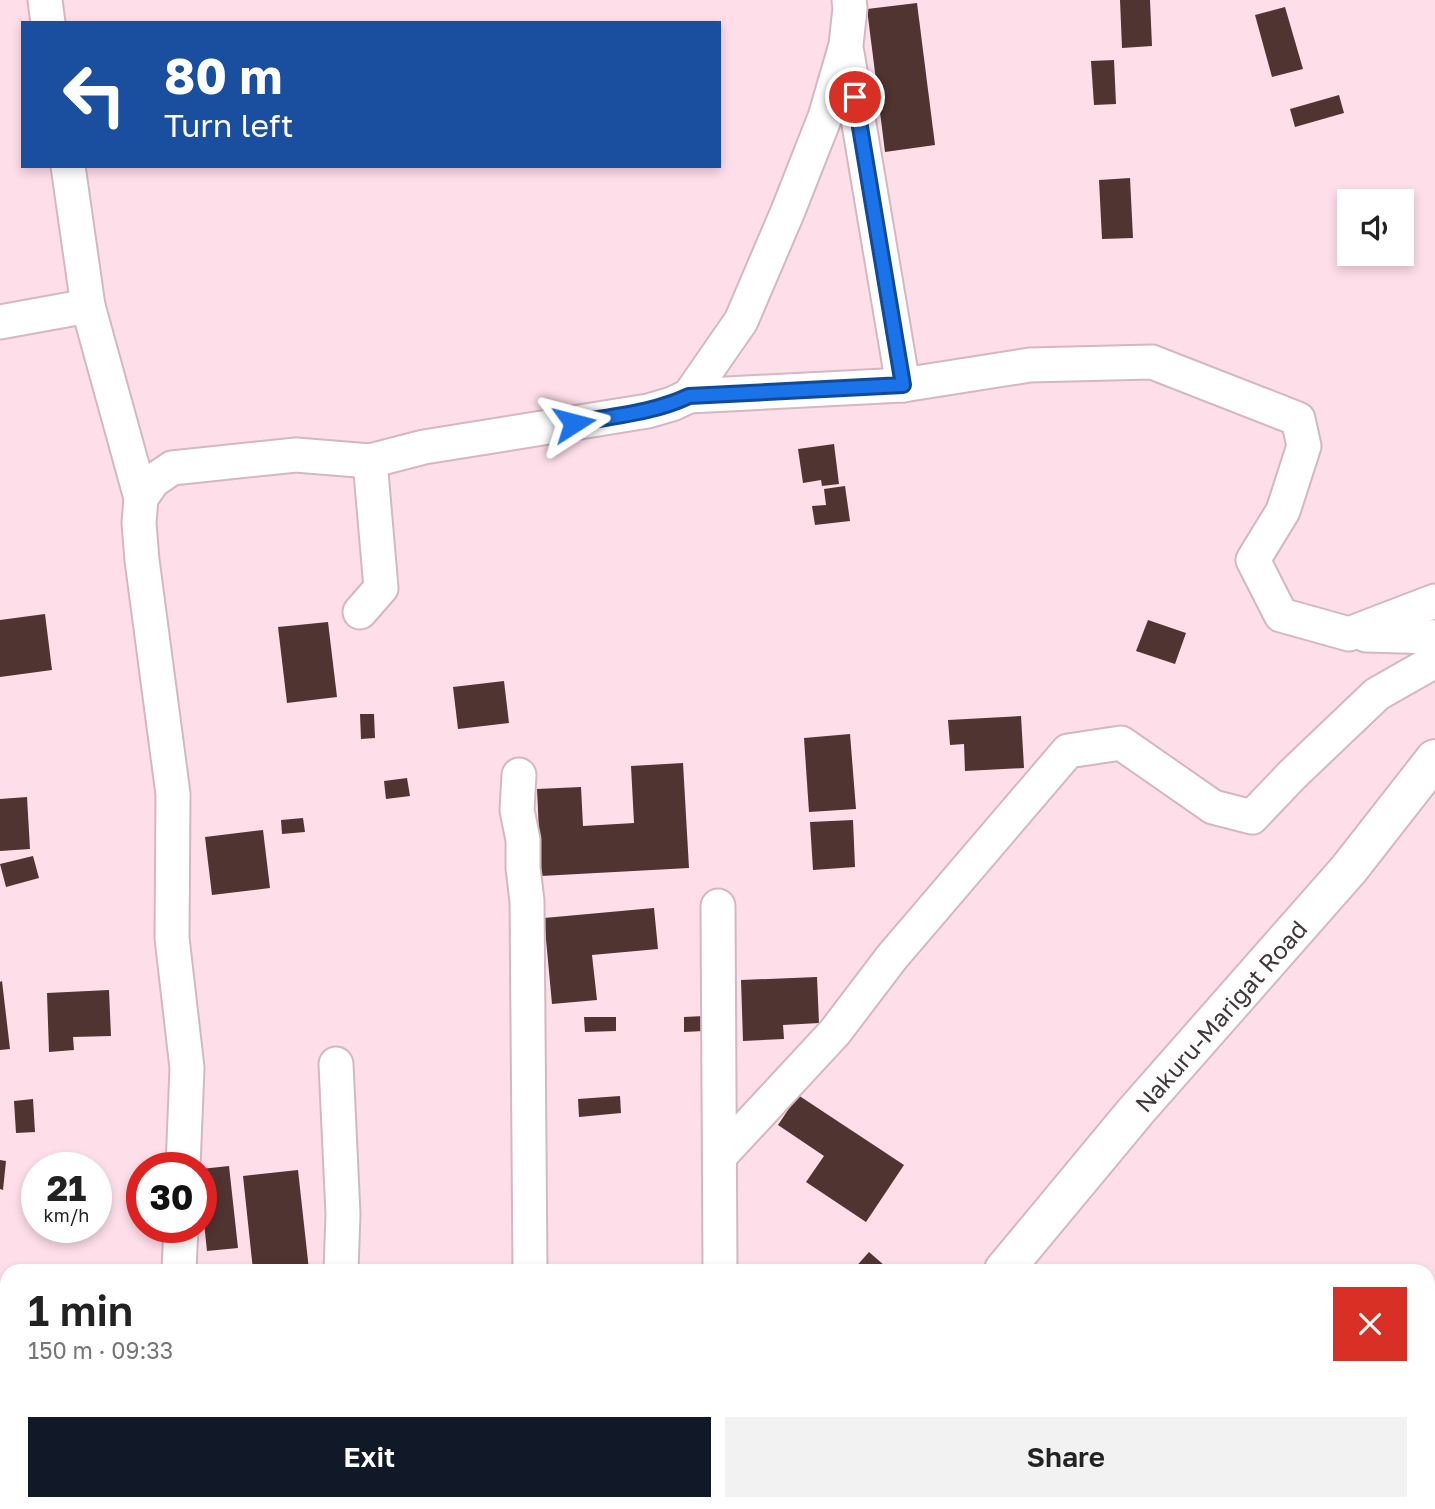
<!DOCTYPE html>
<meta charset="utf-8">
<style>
:root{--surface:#fff;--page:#f2f2f2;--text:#222;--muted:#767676;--accent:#111827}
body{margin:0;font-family:"Golos Text",sans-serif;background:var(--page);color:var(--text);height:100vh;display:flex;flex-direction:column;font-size:26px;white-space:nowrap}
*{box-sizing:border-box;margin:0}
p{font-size:23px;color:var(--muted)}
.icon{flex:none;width:38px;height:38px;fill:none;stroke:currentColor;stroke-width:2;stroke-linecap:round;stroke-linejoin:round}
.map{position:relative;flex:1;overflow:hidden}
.details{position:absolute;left:0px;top:1264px;width:1435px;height:247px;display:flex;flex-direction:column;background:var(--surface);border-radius:21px 21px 0 0;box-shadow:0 4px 10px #0003}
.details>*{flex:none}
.hud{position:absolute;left:21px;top:21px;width:700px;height:147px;border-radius:0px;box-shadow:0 4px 10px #0003;background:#1a4fa0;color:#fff;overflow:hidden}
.tools{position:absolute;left:1337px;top:189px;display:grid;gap:14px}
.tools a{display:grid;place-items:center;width:77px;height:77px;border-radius:0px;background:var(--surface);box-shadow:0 4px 10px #0003;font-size:35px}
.speed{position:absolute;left:21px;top:1152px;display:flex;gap:14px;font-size:35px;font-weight:700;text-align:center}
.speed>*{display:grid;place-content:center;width:91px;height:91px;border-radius:50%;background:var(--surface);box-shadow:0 4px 10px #0003;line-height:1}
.speed small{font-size:18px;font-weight:400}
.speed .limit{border:10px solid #d22;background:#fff;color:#111}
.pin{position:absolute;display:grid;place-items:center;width:60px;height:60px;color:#fff;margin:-30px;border:4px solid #fff;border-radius:50%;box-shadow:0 2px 7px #0007}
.me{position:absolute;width:77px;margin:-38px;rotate:81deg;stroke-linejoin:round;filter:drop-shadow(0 0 5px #0008)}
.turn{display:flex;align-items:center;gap:24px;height:147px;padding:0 28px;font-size:32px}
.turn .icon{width:91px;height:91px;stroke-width:2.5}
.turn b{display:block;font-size:49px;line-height:60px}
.round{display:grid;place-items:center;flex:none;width:74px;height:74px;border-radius:0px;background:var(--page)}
.summary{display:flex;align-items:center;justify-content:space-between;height:119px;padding:0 28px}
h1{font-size:42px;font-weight:600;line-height:52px}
.action{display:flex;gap:14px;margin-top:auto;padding:14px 28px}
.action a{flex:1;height:80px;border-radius:0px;background:var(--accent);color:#fff;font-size:28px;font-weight:600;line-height:80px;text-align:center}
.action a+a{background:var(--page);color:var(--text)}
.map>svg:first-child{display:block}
.building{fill:#503431}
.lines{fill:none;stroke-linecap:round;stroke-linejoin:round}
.minor-casing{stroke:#d5b7c1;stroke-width:37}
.major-casing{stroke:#d5b7c1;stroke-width:42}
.minor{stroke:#fff;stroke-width:33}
.major{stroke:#fff;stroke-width:38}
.route-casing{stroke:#114b97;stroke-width:18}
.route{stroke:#1a73e8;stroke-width:12}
.labels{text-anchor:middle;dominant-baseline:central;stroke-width:7;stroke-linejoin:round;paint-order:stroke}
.street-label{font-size:24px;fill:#43373b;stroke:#fef1f6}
</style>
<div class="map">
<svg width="1435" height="1509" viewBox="0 0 1435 1509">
<rect width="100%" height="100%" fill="#fedee9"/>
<g class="building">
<polygon points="1120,0 1150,0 1152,46 1122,48"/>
<polygon points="917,3 935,145 885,152 867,9"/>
<polygon points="1285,7 1303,69 1272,77 1255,15"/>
<polygon points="1114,60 1116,104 1094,105 1091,61"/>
<polygon points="1339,95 1344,113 1295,127 1290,109"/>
<polygon points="1130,178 1133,238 1102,239 1099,180"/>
<polygon points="834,444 839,484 822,486 821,480 803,483 798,449"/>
<polygon points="845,486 850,521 815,525 812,506 826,505 824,489"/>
<polygon points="45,614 52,670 0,677 0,620"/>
<polygon points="1148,620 1186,633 1175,664 1136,651"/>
<polygon points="328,622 337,697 287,703 278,627"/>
<polygon points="504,681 509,723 458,729 453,687"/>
<polygon points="360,714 374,714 375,738 361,739"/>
<polygon points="1021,716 1024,768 965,771 964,744 950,745 948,720"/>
<polygon points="850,734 856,809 809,812 804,738"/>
<polygon points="683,763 689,868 541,876 537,789 581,787 583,826 634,823 631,766"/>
<polygon points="407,778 410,796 386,799 384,781"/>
<polygon points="27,797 30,849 0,851 0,799"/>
<polygon points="303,818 305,832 282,834 281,820"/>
<polygon points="853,820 855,867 813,870 810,822"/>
<polygon points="263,830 270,888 212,895 205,837"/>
<polygon points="33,856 39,878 6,887 0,864"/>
<polygon points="654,908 658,949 592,955 597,1000 552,1004 544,918"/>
<polygon points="817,977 819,1023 783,1025 784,1039 743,1041 741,980"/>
<polygon points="2,981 10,1049 0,1050 0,982"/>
<polygon points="109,990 111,1036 73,1037 74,1050 49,1052 47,993"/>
<polygon points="704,1016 704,1031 684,1032 684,1017"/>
<polygon points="584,1017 616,1017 616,1031 585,1032"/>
<polygon points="798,1095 904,1165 866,1222 806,1182 824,1156 778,1125"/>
<polygon points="620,1096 621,1113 579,1117 578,1099"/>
<polygon points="33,1099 35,1132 16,1133 14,1101"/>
<polygon points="0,1160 6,1161 3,1190 0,1189"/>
<polygon points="229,1166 238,1248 207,1251 201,1195 201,1169"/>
<polygon points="298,1170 309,1270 253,1270 243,1176"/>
<polygon points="869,1252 885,1266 882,1270 853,1270"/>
<polygon points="7,1473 7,1503 23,1503 24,1509 4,1509 0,1474"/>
<polygon points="1428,1491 1435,1494 1435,1509 1389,1509 1391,1503 1428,1503"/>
<polygon points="46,1503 70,1503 70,1509 47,1509"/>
<polygon points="940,1503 944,1506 947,1503 970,1503 975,1507 974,1509 936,1509"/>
<polygon points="1152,1503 1201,1503 1205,1505 1203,1509 1149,1509"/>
<polygon points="1293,1503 1338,1503 1336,1509 1292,1509"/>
</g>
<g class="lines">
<g class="minor-casing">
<g id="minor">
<polyline points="45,0 48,23"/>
<polyline points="847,53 903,385"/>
<polyline points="68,166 88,306 141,498"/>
<polyline points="0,322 88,306"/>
<polyline points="689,396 903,385 1030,365 1152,362 1298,419 1304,446 1283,511 1253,560 1281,615 1349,634 1435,601"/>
<polyline points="360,612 381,588 370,461"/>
<polyline points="1366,635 1435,637"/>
<polyline points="519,775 517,810 523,840 523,868 527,901 530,1270"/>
<polyline points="718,906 720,1270"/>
<polyline points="336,1064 343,1214 341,1270"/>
<polyline points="720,1156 835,1032 892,957 1068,751 1121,743 1213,807 1252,817 1292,775 1377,694 1435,661"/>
<polyline points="183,1167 187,1068 172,938 173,794 142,560 139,523 141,498 153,481 172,468 296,455 370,461 424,447 648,411 672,404 689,396 741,321 788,211 825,117 846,45 850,8 849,0"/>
<polyline points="179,1270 181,1227"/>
<polyline points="0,1430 7,1430"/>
</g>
</g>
<g class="major-casing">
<g id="major">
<path id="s1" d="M1004,1270l132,-159 213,-242 86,-110"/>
<polyline points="817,1509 823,1503"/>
</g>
</g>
<use href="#minor" class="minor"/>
<use href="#major" class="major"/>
</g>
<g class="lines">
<g class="route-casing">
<path id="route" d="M574,423c39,-7 79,-10 115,-27l214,-11 -48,-288"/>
</g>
<use href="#route" class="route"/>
</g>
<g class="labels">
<g class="street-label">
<text stroke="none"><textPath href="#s1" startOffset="334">Nakuru-Marigat Road</textPath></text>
</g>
</g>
</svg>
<div class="tools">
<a><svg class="icon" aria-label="sound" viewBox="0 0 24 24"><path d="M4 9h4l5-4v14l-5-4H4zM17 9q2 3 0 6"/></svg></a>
</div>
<div class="speed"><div>21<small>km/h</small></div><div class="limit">30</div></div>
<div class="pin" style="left:855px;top:97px;background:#d93025"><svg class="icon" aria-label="arrive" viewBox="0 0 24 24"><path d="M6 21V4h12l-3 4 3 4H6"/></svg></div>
<svg class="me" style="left:574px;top:423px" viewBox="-20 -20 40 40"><path d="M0-17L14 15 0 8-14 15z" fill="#1a73e8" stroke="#fff" stroke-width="4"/></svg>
<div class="hud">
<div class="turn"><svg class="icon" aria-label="left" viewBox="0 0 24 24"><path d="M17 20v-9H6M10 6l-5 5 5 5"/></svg><div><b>80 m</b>Turn left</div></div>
</div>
<section class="details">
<div class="summary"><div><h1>1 min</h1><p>150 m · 09:33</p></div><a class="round" style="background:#d93025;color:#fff"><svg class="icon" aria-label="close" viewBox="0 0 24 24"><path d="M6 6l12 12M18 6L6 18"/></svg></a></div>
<div class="action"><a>Exit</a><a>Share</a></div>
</section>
</div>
